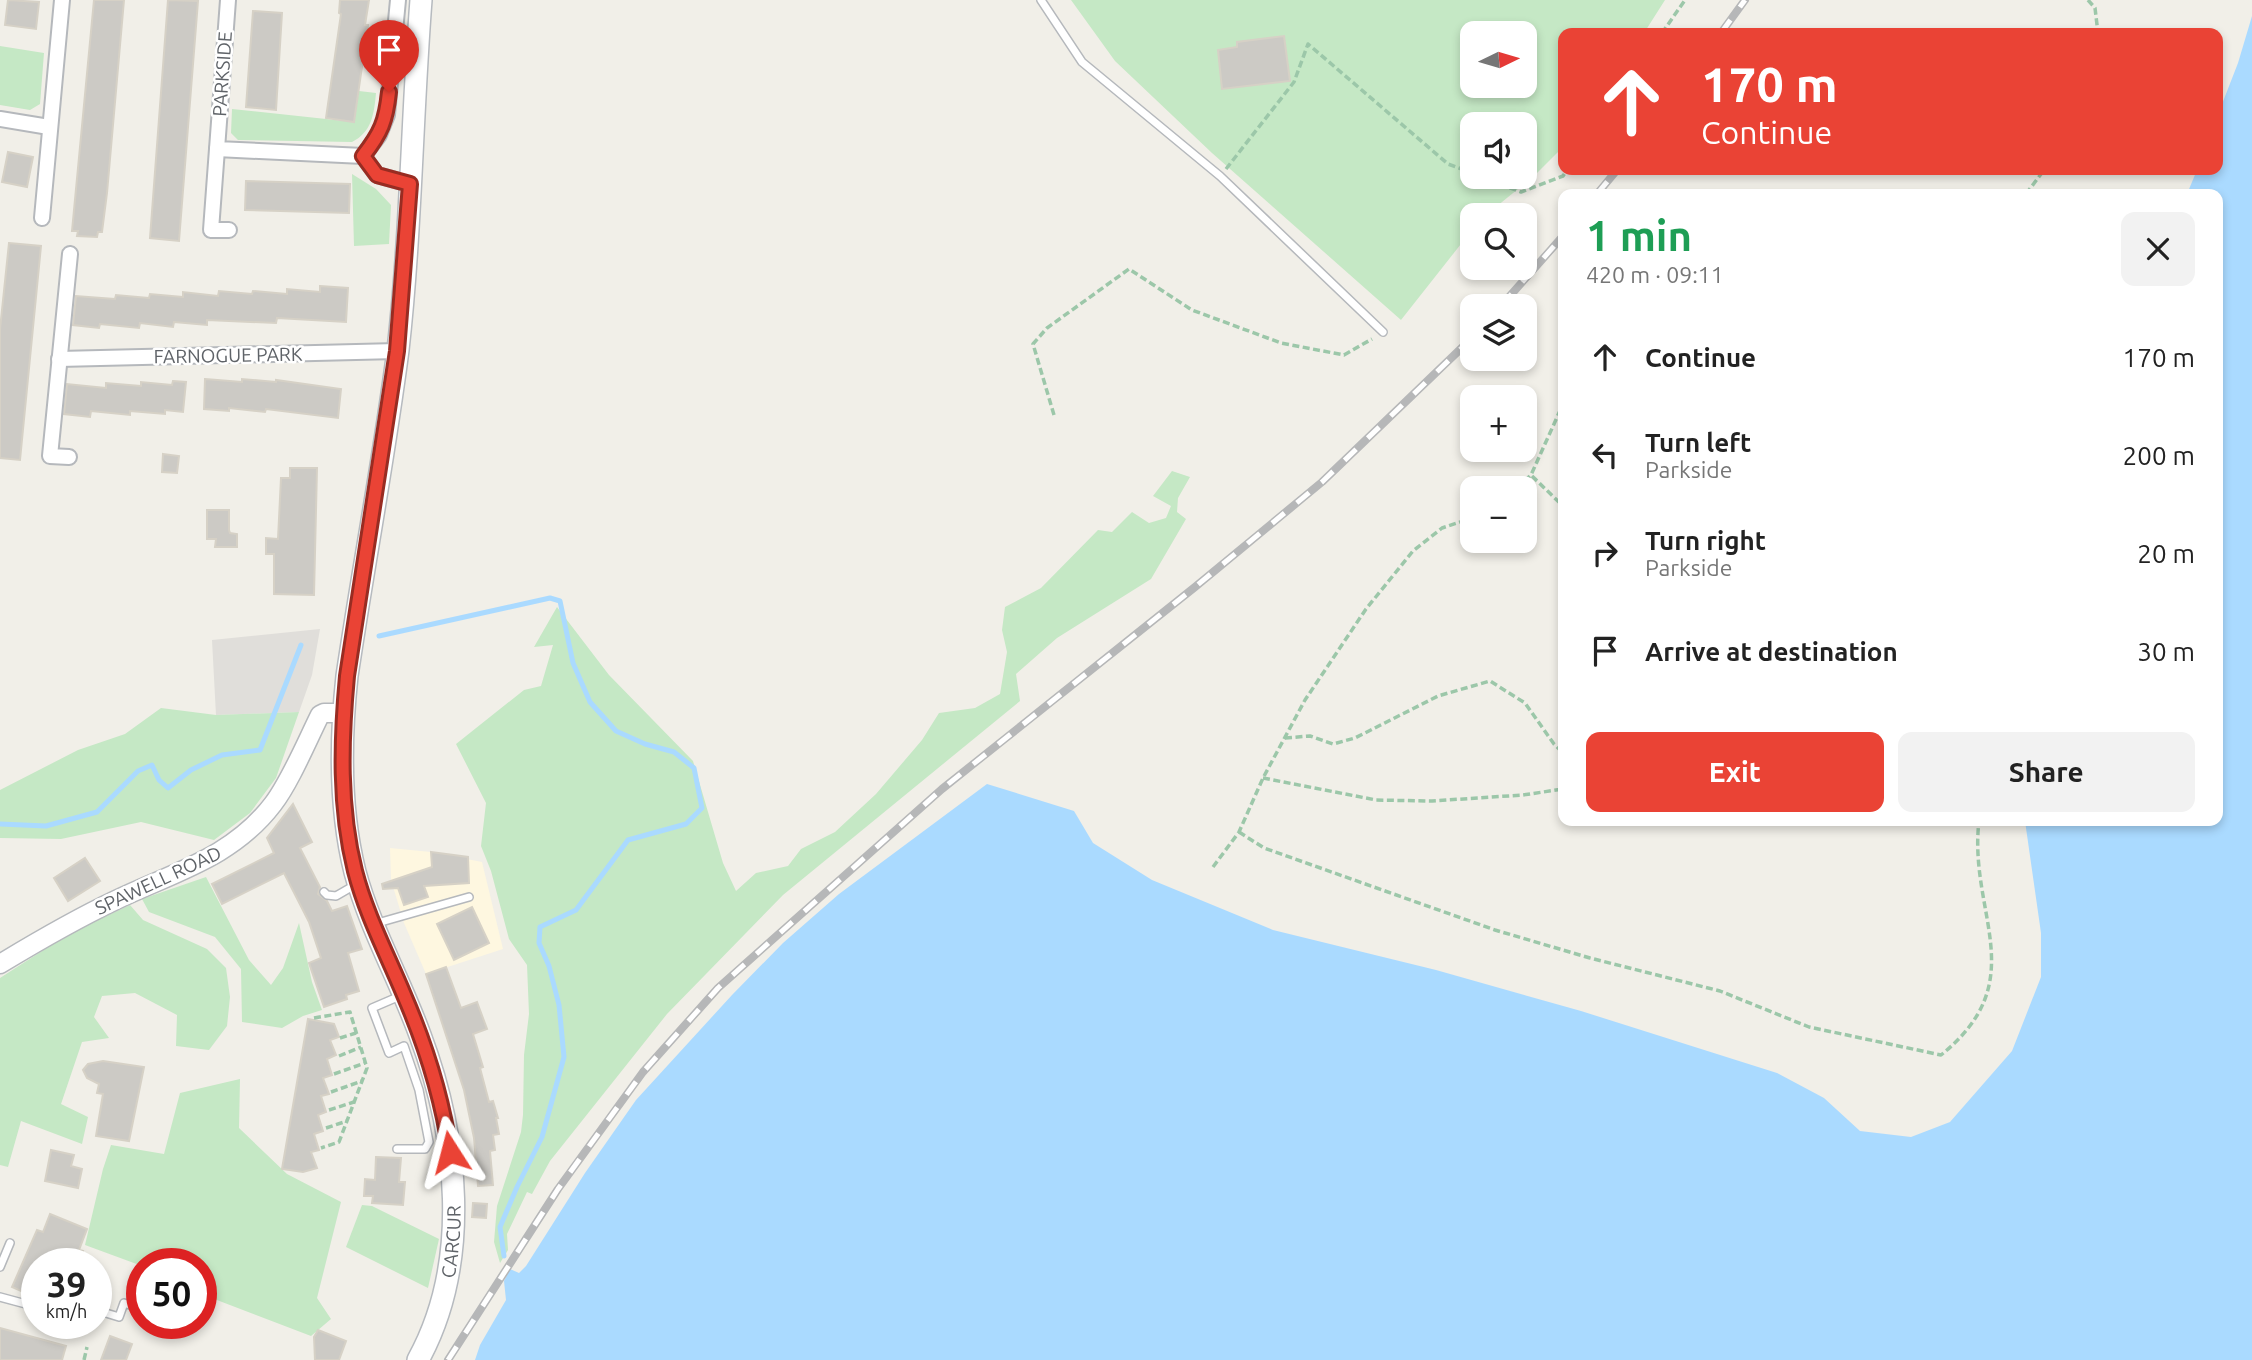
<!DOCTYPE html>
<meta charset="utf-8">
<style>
:root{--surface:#fff;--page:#f2f2f2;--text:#222;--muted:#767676;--accent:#ea4335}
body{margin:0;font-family:Ubuntu,sans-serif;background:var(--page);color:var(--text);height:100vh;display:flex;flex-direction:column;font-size:26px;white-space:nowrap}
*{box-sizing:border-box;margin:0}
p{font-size:23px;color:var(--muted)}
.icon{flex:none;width:38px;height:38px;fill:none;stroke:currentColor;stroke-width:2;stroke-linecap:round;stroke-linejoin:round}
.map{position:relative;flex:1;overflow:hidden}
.sheet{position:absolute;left:1558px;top:189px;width:665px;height:637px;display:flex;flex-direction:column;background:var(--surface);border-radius:14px;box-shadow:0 4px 10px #0003}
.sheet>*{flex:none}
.guide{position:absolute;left:1558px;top:28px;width:665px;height:147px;border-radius:14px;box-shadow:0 4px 10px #0003;background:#ea4335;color:#fff;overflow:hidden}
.needle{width:46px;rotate:85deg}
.fabs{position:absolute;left:1460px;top:21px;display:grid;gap:14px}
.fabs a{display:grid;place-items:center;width:77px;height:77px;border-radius:14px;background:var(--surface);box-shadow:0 4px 10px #0003;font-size:35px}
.speed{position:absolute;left:21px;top:1248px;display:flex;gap:14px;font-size:35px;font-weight:700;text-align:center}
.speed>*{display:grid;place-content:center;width:91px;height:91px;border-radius:50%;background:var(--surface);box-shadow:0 4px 10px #0003;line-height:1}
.speed small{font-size:18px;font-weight:400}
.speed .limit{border:10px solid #d22;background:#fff;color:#111}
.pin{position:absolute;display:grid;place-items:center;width:60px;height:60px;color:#fff;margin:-72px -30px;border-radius:50% 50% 50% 0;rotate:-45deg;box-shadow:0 0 7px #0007}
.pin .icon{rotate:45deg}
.me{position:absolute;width:77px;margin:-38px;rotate:351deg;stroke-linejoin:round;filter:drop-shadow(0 0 5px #0008)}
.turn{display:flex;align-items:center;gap:24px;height:147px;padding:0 28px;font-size:32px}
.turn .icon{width:91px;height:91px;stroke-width:2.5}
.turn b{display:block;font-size:49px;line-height:60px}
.round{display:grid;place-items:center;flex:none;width:74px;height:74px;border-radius:14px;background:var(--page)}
.overview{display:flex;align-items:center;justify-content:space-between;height:119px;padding:0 28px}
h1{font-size:42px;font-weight:700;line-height:52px;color:#1e9e55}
.primary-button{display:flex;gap:14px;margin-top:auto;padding:14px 28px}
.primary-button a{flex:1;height:80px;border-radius:14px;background:var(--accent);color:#fff;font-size:28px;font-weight:700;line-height:80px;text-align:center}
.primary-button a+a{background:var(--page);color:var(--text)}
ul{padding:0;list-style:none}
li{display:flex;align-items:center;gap:21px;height:98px;padding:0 28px}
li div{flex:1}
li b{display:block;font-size:26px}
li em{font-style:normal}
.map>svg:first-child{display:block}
.commercial{fill:#fef7e0}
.industrial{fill:#e0deda}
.green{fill:#c5e8c5;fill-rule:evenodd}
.water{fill:#aadaff}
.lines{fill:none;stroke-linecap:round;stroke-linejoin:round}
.stream{stroke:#aadaff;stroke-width:5}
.building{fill:#cccac5;stroke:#d6d1c6;stroke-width:2}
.service-casing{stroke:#b5b8bc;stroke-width:10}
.minor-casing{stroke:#b5b8bc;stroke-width:18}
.tertiary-casing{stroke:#b5b8bc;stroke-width:21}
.secondary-casing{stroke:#b6babf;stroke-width:24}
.path{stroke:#9cc7a9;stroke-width:3.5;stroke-dasharray:7 3.5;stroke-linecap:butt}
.service{stroke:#fff;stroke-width:7}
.minor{stroke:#fff;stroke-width:14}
.tertiary{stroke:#fff;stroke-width:18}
.secondary{stroke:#fff;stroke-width:21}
.rail-casing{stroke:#b6b7b8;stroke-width:8}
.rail{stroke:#fff;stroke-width:5;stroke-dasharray:16;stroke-linecap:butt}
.route-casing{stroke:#982c22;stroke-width:18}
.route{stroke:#ea4335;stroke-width:12}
.labels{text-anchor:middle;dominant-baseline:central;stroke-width:5;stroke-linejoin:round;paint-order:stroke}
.street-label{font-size:19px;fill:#5f6368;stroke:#fff}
</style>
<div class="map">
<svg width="2252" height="1360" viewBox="0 0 2252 1360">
<rect width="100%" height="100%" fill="#f1efe8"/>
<polygon class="commercial" points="390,848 431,852 482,862 503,949 426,974 404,923 391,880"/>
<polygon class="industrial" points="320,629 312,675 299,712 216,715 212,640"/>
<g class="green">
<path d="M1071,0h594l-21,33h-81v114l-29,29 -48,39h-14v15l-71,90 -189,-167 -97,-92zM1472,33h52v53h-52zM1472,124h52v53h-52z"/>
<polygon points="0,46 44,53 40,104 30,110 0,105"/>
<path d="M359,91l17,2c-2,21 -4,39 -24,49l-114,-2 -7,-7 1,-24 122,13z"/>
<polygon points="352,174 376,189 391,205 389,244 354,246"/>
<polygon points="1172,471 1190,477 1178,498 1177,512 1186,519 1151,579 1057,638 1016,674 1020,701 783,895 667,1014 550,1161 532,1194 527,1192 507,1234 508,1250 500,1263 494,1242 497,1206 521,1132 523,1115 524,1055 529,1014 527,965 509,939 491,871 481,846 486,803 456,744 524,690 541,686 553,645 534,647 557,607 609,675 693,761 723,863 736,891 756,873 788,866 801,849 835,832 876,794 922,740 939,713 975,708 1000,694 1007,652 1002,630 1005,607 1041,588 1098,530 1112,532 1132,512 1149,523 1166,518 1171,506 1153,496"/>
<polygon points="161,708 216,715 299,712 276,778 250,813 214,840 141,822 61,839 0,838 0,790 78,750 125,734"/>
<polygon points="206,877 249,960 271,985 283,968 299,923 312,982 322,1010 303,1016 282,1028 242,1022 241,969 215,937 149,912 142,899"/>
<polygon points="130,905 143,920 207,949 226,968 230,997 227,1026 209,1050 176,1046 177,1015 135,993 102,996 94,1017 109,1038 82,1042 61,1104 88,1117 82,1144 21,1121 8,1167 0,1165 0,978 70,933"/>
<polygon points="240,1079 239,1128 287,1174 341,1202 317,1298 331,1319 311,1336 209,1297 201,1291 201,1264 142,1264 142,1266 85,1245 103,1169 111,1145 164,1154 180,1093"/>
<polygon points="362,1205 372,1206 439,1239 428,1288 346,1247"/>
</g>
<polygon class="water" points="2252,16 2252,1360 475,1360 480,1345 506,1300 504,1281 510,1269 519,1273 526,1266 585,1173 636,1100 732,995 783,943 839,894 987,784 1074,811 1093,843 1152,880 1273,930 1436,970 1581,1011 1777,1073 1824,1098 1860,1131 1911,1137 1950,1122 2012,1051 2041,977 2041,933 2025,821 2217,821 2217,194 2187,194 2197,170 2217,170 2217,117 2238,63"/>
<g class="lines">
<g class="stream">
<polyline points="379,636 550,598 560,601 573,663 590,702 616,731 645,744 674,752 694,768 702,808 686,824 628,840 576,910 540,927 539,943 549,966 559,1005 564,1057 542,1137 517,1187 500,1227 504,1256"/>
<polyline points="0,824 46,826 97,812 138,771 152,765 159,780 168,788 191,770 222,755 260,750 301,645"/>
</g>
</g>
<g class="building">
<polygon points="8,0 39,2 36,29 5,25"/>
<polygon points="94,0 124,0 107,193 102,232 98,232 97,237 77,236 78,231 72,231"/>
<polygon points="168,0 198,1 179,241 150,238"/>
<polygon points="340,0 369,0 365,25 368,25 354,122 326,118 341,14 339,13"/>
<polygon points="253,11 282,13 276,110 246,107"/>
<polygon points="1284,36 1290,81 1222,89 1218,50 1237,47 1237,42"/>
<polygon points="8,152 33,157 27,187 2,182"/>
<polygon points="246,181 350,184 349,213 245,210"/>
<polygon points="9,243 41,246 20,460 0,458 0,329"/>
<polygon points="320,286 348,288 346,322 277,318 276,323 207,320 207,325 174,322 173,327 140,323 139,328 100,324 99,328 73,325 76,296 115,299 116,295 149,298 150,294 183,297 183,292 218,296 219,291 252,294 253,291 287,294 287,289 320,292"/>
<polygon points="205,379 242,382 242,379 276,382 276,380 341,389 338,418 266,409 265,412 229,408 229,411 204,409"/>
<polygon points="173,381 186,382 183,412 165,410 165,414 130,411 130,415 91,411 90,417 64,414 67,384 106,388 106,383 141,386 141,382 172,385"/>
<polygon points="163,454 179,456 177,473 162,472"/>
<polygon points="290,468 317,468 314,595 274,594 274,554 266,554 266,538 278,539 281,478 290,478"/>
<polygon points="207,510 229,510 229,530 230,533 237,534 237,547 215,547 216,539 207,539"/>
<polygon points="293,804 312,842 300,848 320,887 318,894 327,901 332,911 347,906 362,949 348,953 359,991 346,995 347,999 324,1007 309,963 321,958 309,922 284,873 222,904 212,884 274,853 267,838"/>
<polygon points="431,852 468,857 469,883 424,886 428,897 404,905 398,888 383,889 382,884 432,867"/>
<polygon points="85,858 100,881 68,901 54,878"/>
<polygon points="472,907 489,943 454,960 437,924"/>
<polygon points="446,967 461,1008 477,1002 487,1029 473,1034 483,1067 480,1068 489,1102 493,1101 498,1118 496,1118 499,1134 493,1135 495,1150 490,1151 493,1185 478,1186 474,1138 464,1090 426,974"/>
<polygon points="308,1019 334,1024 339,1037 330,1040 336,1055 327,1059 332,1075 323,1078 329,1094 321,1096 326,1112 318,1115 323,1131 314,1134 319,1150 311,1152 317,1168 303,1172 282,1169"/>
<polygon points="103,1061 144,1067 129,1141 96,1136 103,1094 97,1093 99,1084 87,1078 83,1070 88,1064"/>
<polygon points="51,1150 74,1155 71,1166 82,1169 78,1188 45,1181"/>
<polygon points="376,1157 401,1158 399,1182 405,1182 403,1205 372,1203 373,1196 364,1196 365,1179 375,1180"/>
<polygon points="473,1203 487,1204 486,1218 472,1217"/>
<polygon points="50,1214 87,1229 79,1250 83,1251 78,1264 37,1264 37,1298 12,1287 37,1230 43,1232"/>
<polygon points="0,1328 66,1346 62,1360 0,1360"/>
<polygon points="318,1330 346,1341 339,1360 315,1360 314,1337"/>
<polygon points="110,1336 132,1344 126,1360 101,1360"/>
</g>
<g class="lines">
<g class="service-casing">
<g id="service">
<polyline points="1041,0 1082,62 1220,176 1383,332"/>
<polyline points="324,892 327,895 336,896 355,885"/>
<polyline points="374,924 469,897"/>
<polyline points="397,1149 425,1149 429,1142 419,1090 404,1046 389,1053 372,1008 400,996"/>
<polyline points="0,1267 10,1243"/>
<polyline points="0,1297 37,1307"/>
<polyline points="96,1310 119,1317 124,1303 142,1309"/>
</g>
</g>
<g class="minor-casing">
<g id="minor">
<polyline points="228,0 217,149 363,156 377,175 410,184"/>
<polyline points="0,119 49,127"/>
<polyline points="217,149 211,230 229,230"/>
<polyline points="363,156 379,135 387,115 398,0"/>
<polyline points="42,218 62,0"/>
<polyline points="59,359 397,351"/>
<polyline points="69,457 50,456 70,254"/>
</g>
</g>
<g class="tertiary-casing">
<path id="tertiary" d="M0,964c38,-23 76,-45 116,-64 58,-28 116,-42 157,-96 17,-22 34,-63 47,-89l4,-2h19"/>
</g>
<g class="secondary-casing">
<g id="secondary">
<path id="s1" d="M418,1360c54,-98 40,-224 2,-325 -20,-55 -50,-107 -65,-163 -16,-64 -15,-131 -8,-196 16,-108 37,-217 51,-326 13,-116 14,-234 23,-350"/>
</g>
</g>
<g class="path">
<polyline points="2088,0 2095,8 2098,33"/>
<polyline points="1662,33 1685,0"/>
<polyline points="1226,169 1294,82 1308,44 1448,164 1472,173"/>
<polyline points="1480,177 1521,192 1563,176 1567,170"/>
<polyline points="2026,194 2044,170"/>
<polyline points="1054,415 1033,344 1047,328 1129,269 1192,310 1281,343 1344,355 1372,339"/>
<polyline points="1532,476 1563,506"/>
<polyline points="1517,488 1531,475 1563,404"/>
<polyline points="1285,738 1310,736 1333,744 1355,738 1438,696 1490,681 1525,703 1554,744 1563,753"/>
<polyline points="1263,778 1376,800 1432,801 1523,795 1563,789"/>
<path d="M1239,832l25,16 231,82 95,28 130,33 89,36 132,28c93,-75 27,-141 38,-234"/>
<polyline points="1213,867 1239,832 1263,778 1305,700 1366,609 1413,551 1442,528 1472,518"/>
<polyline points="314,1018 350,1012 367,1068 339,1142 321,1148"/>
<polyline points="340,1038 356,1033"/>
<polyline points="339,1056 361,1047"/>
<polyline points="334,1074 365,1063"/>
<polyline points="331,1092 362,1081"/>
<polyline points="329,1110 354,1102"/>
<polyline points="326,1128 347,1121"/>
<polyline points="84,1360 87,1347"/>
</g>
<use href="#service" class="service"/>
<use href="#minor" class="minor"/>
<use href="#tertiary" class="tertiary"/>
<use href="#secondary" class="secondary"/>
<g class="rail-casing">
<g id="rail">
<polyline points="1721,33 1745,0"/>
<polyline points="1597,194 1617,170"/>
<polyline points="1501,306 1563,236"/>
<polyline points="448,1360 558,1189 643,1072 718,988 942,789 1195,587 1322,482 1472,338"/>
</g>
</g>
<use href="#rail" class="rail"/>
</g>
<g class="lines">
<g class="route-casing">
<path id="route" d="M389,92c-3,29 -8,41 -26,64l14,19 33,9 -13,167 -50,325c-6,65 -8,131 8,195 11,43 32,83 49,124 22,51 38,102 46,157"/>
</g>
<use href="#route" class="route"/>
</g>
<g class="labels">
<g class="street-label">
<text transform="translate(222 74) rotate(-86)">PARKSIDE</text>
<text transform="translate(228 355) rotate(-1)">FARNOGUE PARK</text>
<text transform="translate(158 880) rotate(-25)">SPAWELL ROAD</text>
<text stroke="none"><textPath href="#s1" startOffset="124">CARCUR</textPath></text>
</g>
</g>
</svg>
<div class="fabs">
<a><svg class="needle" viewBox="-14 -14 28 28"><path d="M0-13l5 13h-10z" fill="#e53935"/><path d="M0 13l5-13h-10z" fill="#767676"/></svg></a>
<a><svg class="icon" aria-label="sound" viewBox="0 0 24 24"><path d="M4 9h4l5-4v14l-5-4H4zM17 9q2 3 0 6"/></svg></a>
<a><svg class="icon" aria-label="search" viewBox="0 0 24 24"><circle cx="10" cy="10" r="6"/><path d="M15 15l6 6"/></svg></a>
<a><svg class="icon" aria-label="layers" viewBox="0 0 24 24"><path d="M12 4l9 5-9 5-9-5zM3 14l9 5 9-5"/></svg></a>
<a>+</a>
<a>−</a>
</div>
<div class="speed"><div>39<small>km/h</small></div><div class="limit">50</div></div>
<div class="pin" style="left:389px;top:92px;background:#d93025"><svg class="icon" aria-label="arrive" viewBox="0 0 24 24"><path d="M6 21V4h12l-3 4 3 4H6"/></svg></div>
<svg class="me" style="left:450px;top:1152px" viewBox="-20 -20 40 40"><path d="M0-17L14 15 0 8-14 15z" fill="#ea4335" stroke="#fff" stroke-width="4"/></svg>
<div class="guide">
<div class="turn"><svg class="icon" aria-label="ahead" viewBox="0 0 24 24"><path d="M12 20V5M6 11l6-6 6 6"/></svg><div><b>170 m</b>Continue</div></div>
</div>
<section class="sheet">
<div class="overview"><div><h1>1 min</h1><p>420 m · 09:11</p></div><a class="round"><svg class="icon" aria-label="close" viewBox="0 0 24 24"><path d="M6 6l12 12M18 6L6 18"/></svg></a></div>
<ul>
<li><svg class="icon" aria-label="ahead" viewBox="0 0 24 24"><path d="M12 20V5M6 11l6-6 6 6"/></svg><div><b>Continue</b></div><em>170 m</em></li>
<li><svg class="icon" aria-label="left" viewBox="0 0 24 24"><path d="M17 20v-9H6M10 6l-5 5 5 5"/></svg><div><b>Turn left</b><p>Parkside</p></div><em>200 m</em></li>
<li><svg class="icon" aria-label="right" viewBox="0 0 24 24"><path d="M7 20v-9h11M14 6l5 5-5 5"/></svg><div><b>Turn right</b><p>Parkside</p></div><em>20 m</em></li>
<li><svg class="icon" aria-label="arrive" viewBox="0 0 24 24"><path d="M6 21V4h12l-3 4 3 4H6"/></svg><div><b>Arrive at destination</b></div><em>30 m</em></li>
</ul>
<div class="primary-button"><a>Exit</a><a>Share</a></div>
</section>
</div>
